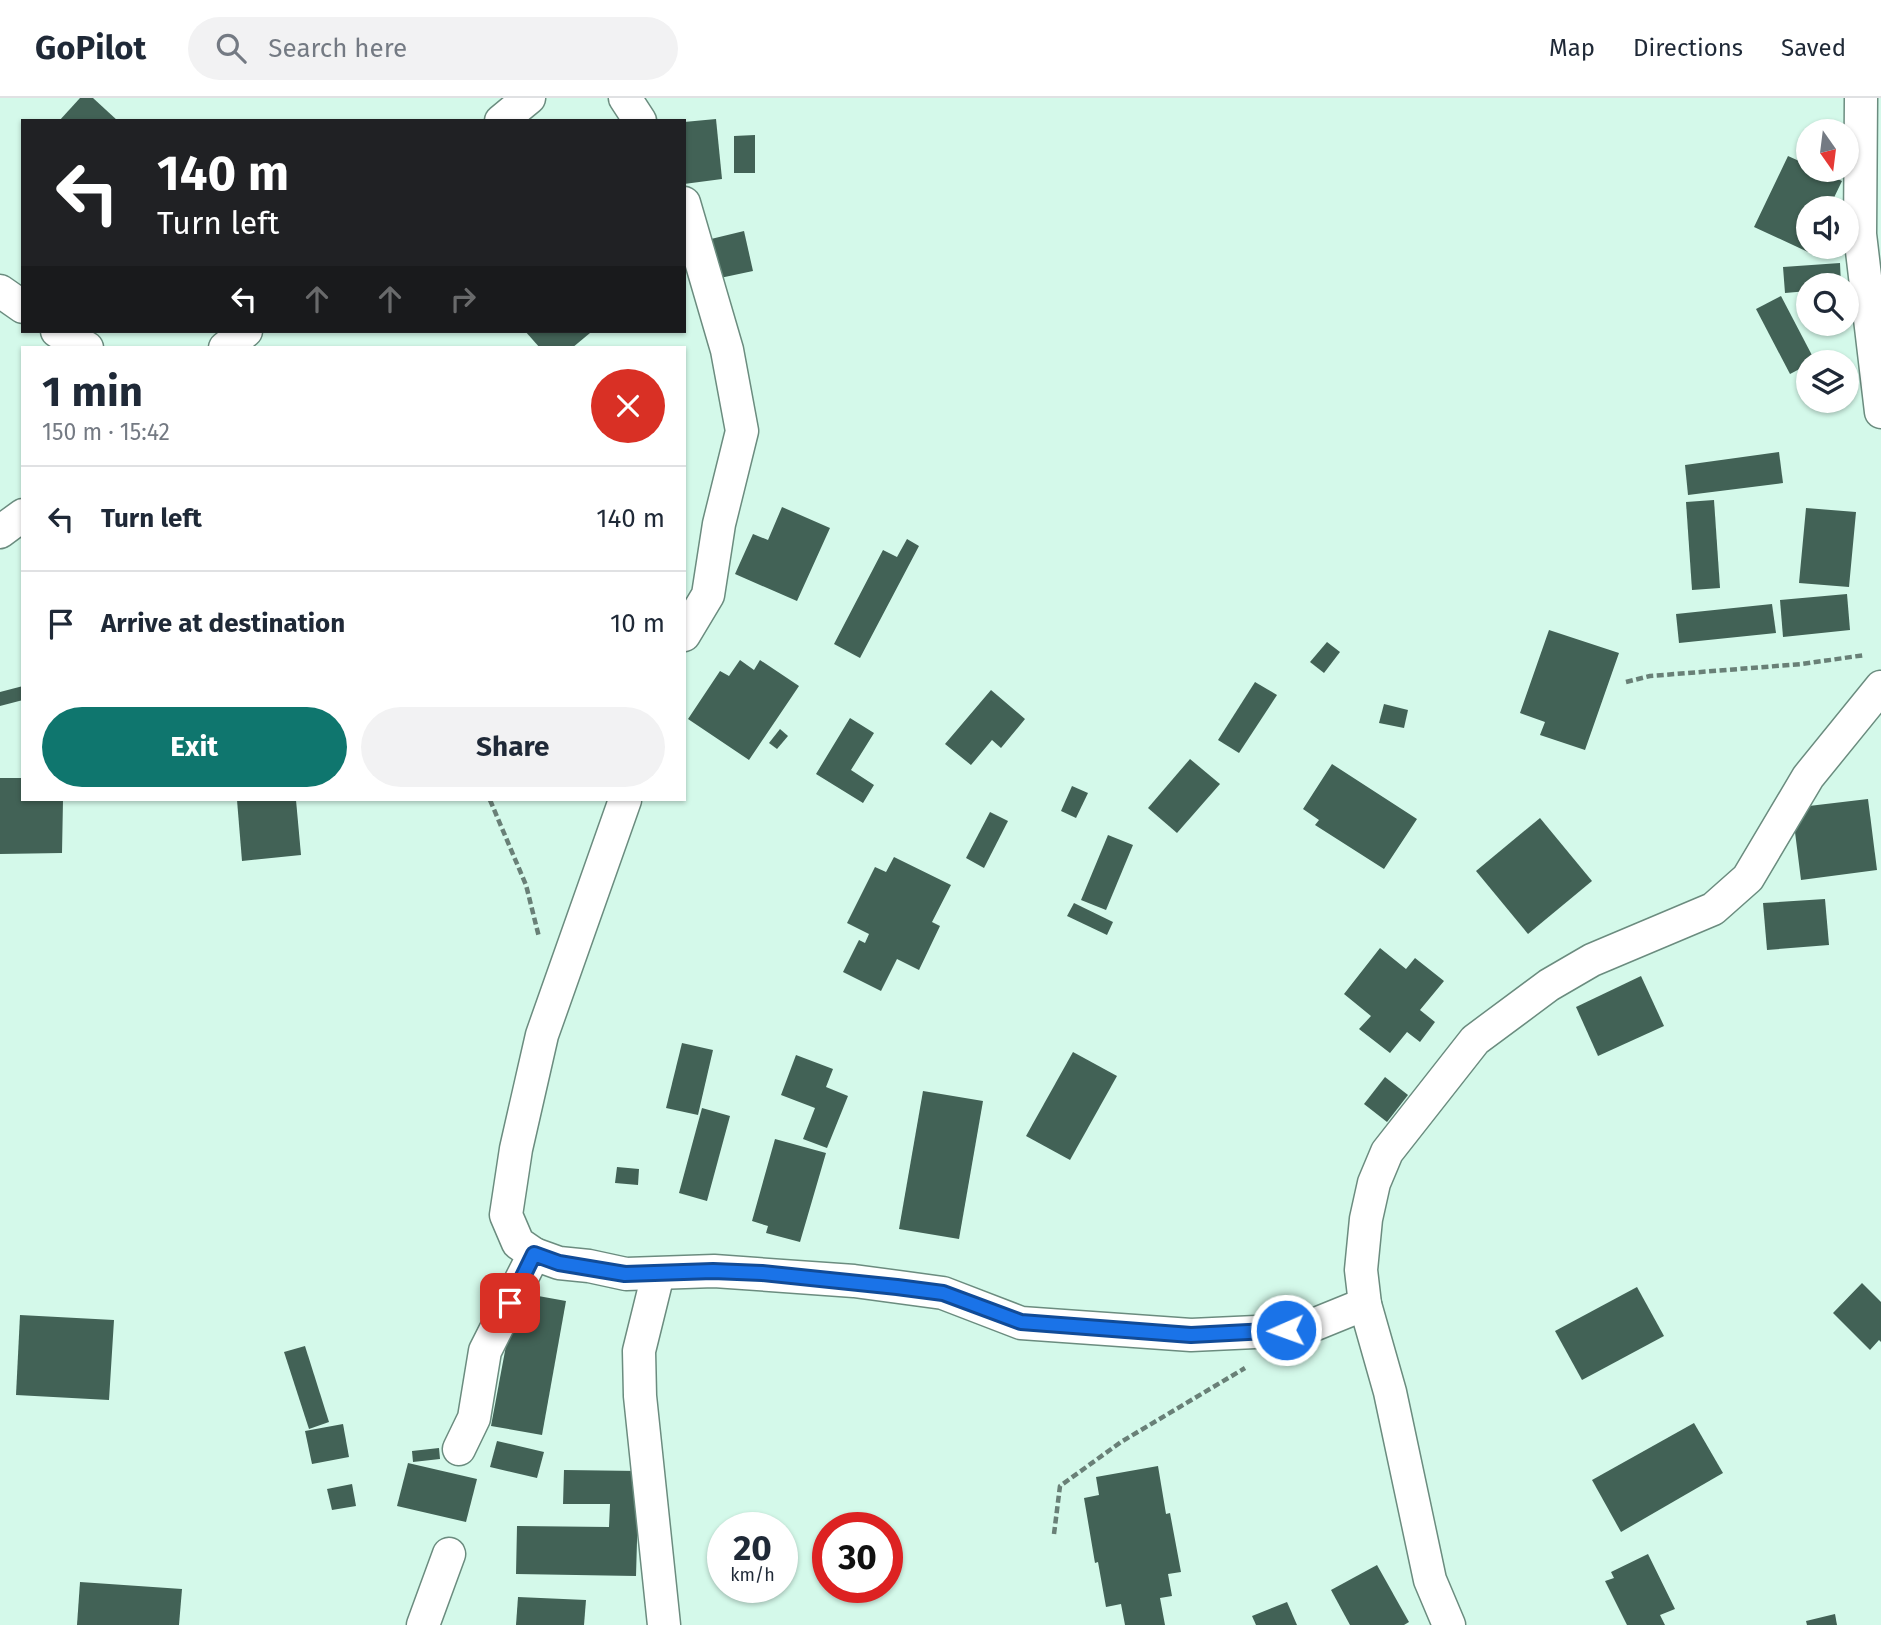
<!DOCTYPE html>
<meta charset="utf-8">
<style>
:root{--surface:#fff;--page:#f2f2f3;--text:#1f2937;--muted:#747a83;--line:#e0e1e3;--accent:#0f766e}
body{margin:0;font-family:"Fira Sans",sans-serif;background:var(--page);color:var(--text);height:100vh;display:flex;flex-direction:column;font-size:26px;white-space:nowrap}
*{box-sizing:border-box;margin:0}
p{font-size:23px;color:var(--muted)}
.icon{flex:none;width:38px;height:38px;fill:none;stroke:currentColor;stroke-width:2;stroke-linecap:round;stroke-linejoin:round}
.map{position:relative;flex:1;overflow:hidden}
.side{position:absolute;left:21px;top:248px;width:665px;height:455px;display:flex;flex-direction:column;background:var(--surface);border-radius:0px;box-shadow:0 2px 5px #0004}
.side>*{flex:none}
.top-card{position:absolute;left:21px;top:21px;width:665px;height:214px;border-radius:0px;box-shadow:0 2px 5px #0004;background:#202124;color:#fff;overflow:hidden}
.needle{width:46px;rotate:166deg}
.buttons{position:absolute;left:1796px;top:21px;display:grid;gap:14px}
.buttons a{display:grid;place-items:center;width:63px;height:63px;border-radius:50%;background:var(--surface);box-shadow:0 2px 5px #0004;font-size:35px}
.speed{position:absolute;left:707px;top:1414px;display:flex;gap:14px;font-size:35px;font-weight:700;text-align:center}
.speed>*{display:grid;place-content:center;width:91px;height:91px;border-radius:50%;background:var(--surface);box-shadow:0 2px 5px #0004;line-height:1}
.speed small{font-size:18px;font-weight:400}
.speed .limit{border:10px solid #d22;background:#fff;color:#111}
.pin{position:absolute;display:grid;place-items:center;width:60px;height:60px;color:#fff;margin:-30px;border-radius:14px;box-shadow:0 4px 10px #0006}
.me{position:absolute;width:77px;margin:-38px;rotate:268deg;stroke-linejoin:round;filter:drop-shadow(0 0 5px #0008)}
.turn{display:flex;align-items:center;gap:24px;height:147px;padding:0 21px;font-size:32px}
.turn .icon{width:91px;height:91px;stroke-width:2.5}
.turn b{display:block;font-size:49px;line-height:60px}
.lanes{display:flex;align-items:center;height:66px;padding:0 21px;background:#0003;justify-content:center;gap:35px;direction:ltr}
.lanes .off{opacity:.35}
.round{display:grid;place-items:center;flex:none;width:74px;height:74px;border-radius:37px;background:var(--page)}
.overview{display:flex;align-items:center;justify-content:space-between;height:119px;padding:0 21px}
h1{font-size:42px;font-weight:700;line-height:52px}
.primary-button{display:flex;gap:14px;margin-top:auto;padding:14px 21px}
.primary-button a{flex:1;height:80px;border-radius:42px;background:var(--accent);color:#fff;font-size:28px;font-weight:700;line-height:80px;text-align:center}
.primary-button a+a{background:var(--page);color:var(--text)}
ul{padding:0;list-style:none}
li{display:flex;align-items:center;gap:21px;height:105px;padding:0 21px;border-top:2px solid var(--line)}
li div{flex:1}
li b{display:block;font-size:26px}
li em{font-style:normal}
header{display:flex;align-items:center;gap:42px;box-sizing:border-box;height:98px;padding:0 35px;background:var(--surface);border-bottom:2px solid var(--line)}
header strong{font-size:33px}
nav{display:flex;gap:38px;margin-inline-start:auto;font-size:24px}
.search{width:490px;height:63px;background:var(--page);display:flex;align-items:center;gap:18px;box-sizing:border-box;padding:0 24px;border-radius:38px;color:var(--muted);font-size:26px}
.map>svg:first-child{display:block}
.building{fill:#426256}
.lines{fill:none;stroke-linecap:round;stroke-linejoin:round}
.street-casing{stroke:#6b8c7f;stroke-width:35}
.path{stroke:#698077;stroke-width:4.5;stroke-dasharray:7 3.5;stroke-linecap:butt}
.street{stroke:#fff;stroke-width:32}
.route-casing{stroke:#114b97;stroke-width:18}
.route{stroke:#1a73e8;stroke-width:12}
</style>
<header>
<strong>GoPilot</strong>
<div class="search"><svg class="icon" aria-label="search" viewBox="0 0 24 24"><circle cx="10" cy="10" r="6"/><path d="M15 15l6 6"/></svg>Search here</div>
<nav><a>Map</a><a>Directions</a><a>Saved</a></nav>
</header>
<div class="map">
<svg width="1881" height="1527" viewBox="0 0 1881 1527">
<rect width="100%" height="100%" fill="#d4f9ea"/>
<g class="building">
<polygon points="80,0 93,0 118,23 59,23"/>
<polygon points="716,21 722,81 684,86 684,24"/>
<polygon points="755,37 755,75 734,75 734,38"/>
<polygon points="1788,58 1808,67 1808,72 1818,72 1842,83 1829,110 1808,110 1808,149 1811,149 1808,154 1754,129"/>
<polygon points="744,133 753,173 720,180 711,141"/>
<polygon points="1840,165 1841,187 1808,187 1808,193 1785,195 1783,169"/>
<polygon points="1781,198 1815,263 1790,276 1756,211"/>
<polygon points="525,233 588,233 590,235 572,250 540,250"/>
<polygon points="1779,354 1783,385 1688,397 1685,367"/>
<polygon points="1714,402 1720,490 1692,492 1686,404"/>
<polygon points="782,409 830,430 797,503 735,476 753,436 768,442"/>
<polygon points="1806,410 1856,414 1849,489 1799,485"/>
<polygon points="907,441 919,448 860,560 834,546 883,452 897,459"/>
<polygon points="1847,496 1850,532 1783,539 1780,502"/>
<polygon points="1772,506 1776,535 1679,545 1676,516"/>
<polygon points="1549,532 1619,555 1585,652 1540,637 1545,624 1520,615"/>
<polygon points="1327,544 1340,554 1324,575 1310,564"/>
<polygon points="740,562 754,572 760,562 799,588 749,662 688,621 720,573 729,578"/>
<polygon points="1255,584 1277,597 1239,655 1218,642"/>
<polygon points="23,588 23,602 0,608 0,594"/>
<polygon points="991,592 1025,621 1001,650 992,642 971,667 945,646"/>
<polygon points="1384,606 1408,612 1404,630 1379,625"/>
<polygon points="850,620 874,635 851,672 874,687 863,705 816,676"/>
<polygon points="780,631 788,638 777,651 769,645"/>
<polygon points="1190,661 1220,686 1177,735 1148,710"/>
<polygon points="1332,666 1417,721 1384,771 1315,727 1319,722 1303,711"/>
<polygon points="0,680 23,680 23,702 63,702 62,755 0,756"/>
<polygon points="1072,688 1088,695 1076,720 1061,713"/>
<polygon points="1868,701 1877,772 1801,782 1792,710"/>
<polygon points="237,702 296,702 301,757 242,763"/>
<polygon points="990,714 1008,723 984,770 966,760"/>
<polygon points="1540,720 1592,783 1528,836 1476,773"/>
<polygon points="1108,737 1133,747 1106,812 1081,802"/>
<polygon points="894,759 951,787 932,824 940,828 919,872 897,861 881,893 843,874 859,842 865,845 869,836 847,825 875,769 886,774"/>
<polygon points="1825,801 1829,847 1767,852 1763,805"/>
<polygon points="1074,805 1113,824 1107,837 1067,818"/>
<polygon points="1380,850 1406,871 1415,860 1444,883 1420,912 1435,924 1420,944 1407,934 1390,955 1359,931 1371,918 1344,896"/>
<polygon points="1641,878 1664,928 1598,958 1576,909"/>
<polygon points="682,945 713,952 698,1017 666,1010"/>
<polygon points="1073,954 1117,978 1070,1062 1026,1038"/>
<polygon points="796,957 833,971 826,989 848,998 827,1050 803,1041 815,1010 781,997"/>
<polygon points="1385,979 1408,997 1387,1024 1364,1006"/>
<polygon points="923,993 983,1003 959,1141 899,1131"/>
<polygon points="702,1010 730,1018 707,1103 679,1095"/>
<polygon points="775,1041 826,1055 800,1144 766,1135 768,1128 752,1123"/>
<polygon points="617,1069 639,1071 638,1087 615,1085"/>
<polygon points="1862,1185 1881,1204 1881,1244 1879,1242 1870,1252 1833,1215"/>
<polygon points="1637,1189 1664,1238 1582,1282 1555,1233"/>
<polygon points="516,1194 566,1203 542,1337 491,1328"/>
<polygon points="20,1217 114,1222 109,1302 16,1297"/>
<polygon points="305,1248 329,1324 309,1331 284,1254"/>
<polygon points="1694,1325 1723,1375 1621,1434 1592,1382"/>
<polygon points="343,1326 349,1359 312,1366 305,1333"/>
<polygon points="497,1343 544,1354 537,1380 490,1369"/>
<polygon points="439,1350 440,1361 413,1364 412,1353"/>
<polygon points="408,1365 477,1381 466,1424 397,1408"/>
<polygon points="1158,1368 1166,1416 1170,1415 1181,1474 1168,1476 1172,1498 1160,1500 1165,1527 1125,1527 1121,1506 1106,1509 1098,1464 1095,1465 1084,1400 1099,1397 1096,1379"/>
<polygon points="564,1372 639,1373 636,1478 516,1476 517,1428 609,1429 610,1406 563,1406"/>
<polygon points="352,1386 356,1408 332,1412 327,1391"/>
<polygon points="1648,1456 1675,1511 1660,1517 1665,1527 1627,1527 1605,1483 1614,1480 1611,1474"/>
<polygon points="1377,1467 1409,1524 1404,1527 1350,1527 1331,1492"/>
<polygon points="80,1484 182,1491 179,1527 77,1527"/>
<polygon points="518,1499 586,1502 584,1527 516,1527"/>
<polygon points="1287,1504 1297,1527 1256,1527 1252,1518"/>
<polygon points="1835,1516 1837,1527 1807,1527 1806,1523"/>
</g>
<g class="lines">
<g class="street-casing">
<g id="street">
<polyline points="625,0 640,23"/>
<polyline points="1861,0 1860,136 1881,314"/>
<polyline points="501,23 529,0"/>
<polyline points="684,105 727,252 742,333 719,426 708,497 684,537"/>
<polyline points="0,193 23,209"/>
<polyline points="57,233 87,250"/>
<polyline points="225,250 246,233"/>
<polyline points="0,434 23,417"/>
<polyline points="534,1156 559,1165 589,1168 626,1176 714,1173 854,1183 943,1195 1021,1225 1191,1237 1301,1232 1365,1206"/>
<polyline points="658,1176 639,1253 640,1298 664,1527"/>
<polyline points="459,1351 474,1320 485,1253 534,1156 518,1145 506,1117 516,1051 542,937 625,702"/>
<polyline points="423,1527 449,1456"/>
<polyline points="1449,1527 1430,1482 1390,1294 1365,1206 1361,1172 1366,1121 1374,1085 1387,1054 1475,942 1549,887 1592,862 1713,811 1748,780 1808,679 1881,589"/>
</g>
</g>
<g class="path">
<polyline points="1626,584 1650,578 1802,566 1865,557"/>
<polyline points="490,702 526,787 539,839"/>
<polyline points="1054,1436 1060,1388 1121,1344 1245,1270"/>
</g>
<use href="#street" class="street"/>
</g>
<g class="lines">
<g class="route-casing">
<polyline id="route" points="510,1205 534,1156 559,1165 625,1176 713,1173 762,1175 897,1189 943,1195 1021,1224 1191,1237 1286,1232"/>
</g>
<use href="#route" class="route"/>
</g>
</svg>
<div class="buttons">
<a><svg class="needle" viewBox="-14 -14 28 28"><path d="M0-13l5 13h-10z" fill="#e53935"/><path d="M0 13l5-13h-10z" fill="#747a83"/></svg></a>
<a><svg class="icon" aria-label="sound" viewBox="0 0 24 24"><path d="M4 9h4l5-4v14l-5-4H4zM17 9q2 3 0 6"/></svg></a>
<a><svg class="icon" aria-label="search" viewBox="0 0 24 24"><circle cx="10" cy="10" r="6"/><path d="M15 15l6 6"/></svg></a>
<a><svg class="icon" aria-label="layers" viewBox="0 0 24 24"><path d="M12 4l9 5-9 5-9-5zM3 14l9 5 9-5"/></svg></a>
</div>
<div class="speed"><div>20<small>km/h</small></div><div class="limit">30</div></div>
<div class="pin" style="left:510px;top:1205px;background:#d93025"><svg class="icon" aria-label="arrive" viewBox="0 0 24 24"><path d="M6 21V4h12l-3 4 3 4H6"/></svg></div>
<svg class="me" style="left:1286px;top:1232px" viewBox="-20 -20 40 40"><circle r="17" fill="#1a73e8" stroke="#fff" stroke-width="3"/><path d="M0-11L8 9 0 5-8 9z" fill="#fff"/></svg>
<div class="top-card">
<div class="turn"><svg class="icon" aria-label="left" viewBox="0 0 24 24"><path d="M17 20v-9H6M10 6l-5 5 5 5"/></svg><div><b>140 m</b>Turn left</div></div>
<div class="lanes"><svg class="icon" aria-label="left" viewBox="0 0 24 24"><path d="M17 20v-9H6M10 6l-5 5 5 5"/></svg><svg class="icon off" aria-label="ahead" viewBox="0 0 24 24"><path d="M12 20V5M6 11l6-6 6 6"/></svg><svg class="icon off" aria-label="ahead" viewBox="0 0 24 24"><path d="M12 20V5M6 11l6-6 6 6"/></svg><svg class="icon off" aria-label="right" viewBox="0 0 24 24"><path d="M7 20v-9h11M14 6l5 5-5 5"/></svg></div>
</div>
<section class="side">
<div class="overview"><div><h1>1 min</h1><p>150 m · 15:42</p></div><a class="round" style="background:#d93025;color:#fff"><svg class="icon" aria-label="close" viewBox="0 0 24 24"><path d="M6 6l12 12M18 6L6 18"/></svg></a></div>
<ul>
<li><svg class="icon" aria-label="left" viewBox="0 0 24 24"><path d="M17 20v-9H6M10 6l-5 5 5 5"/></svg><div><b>Turn left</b></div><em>140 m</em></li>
<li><svg class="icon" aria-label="arrive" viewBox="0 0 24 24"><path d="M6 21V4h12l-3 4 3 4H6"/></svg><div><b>Arrive at destination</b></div><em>10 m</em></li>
</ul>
<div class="primary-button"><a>Exit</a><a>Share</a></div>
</section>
</div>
